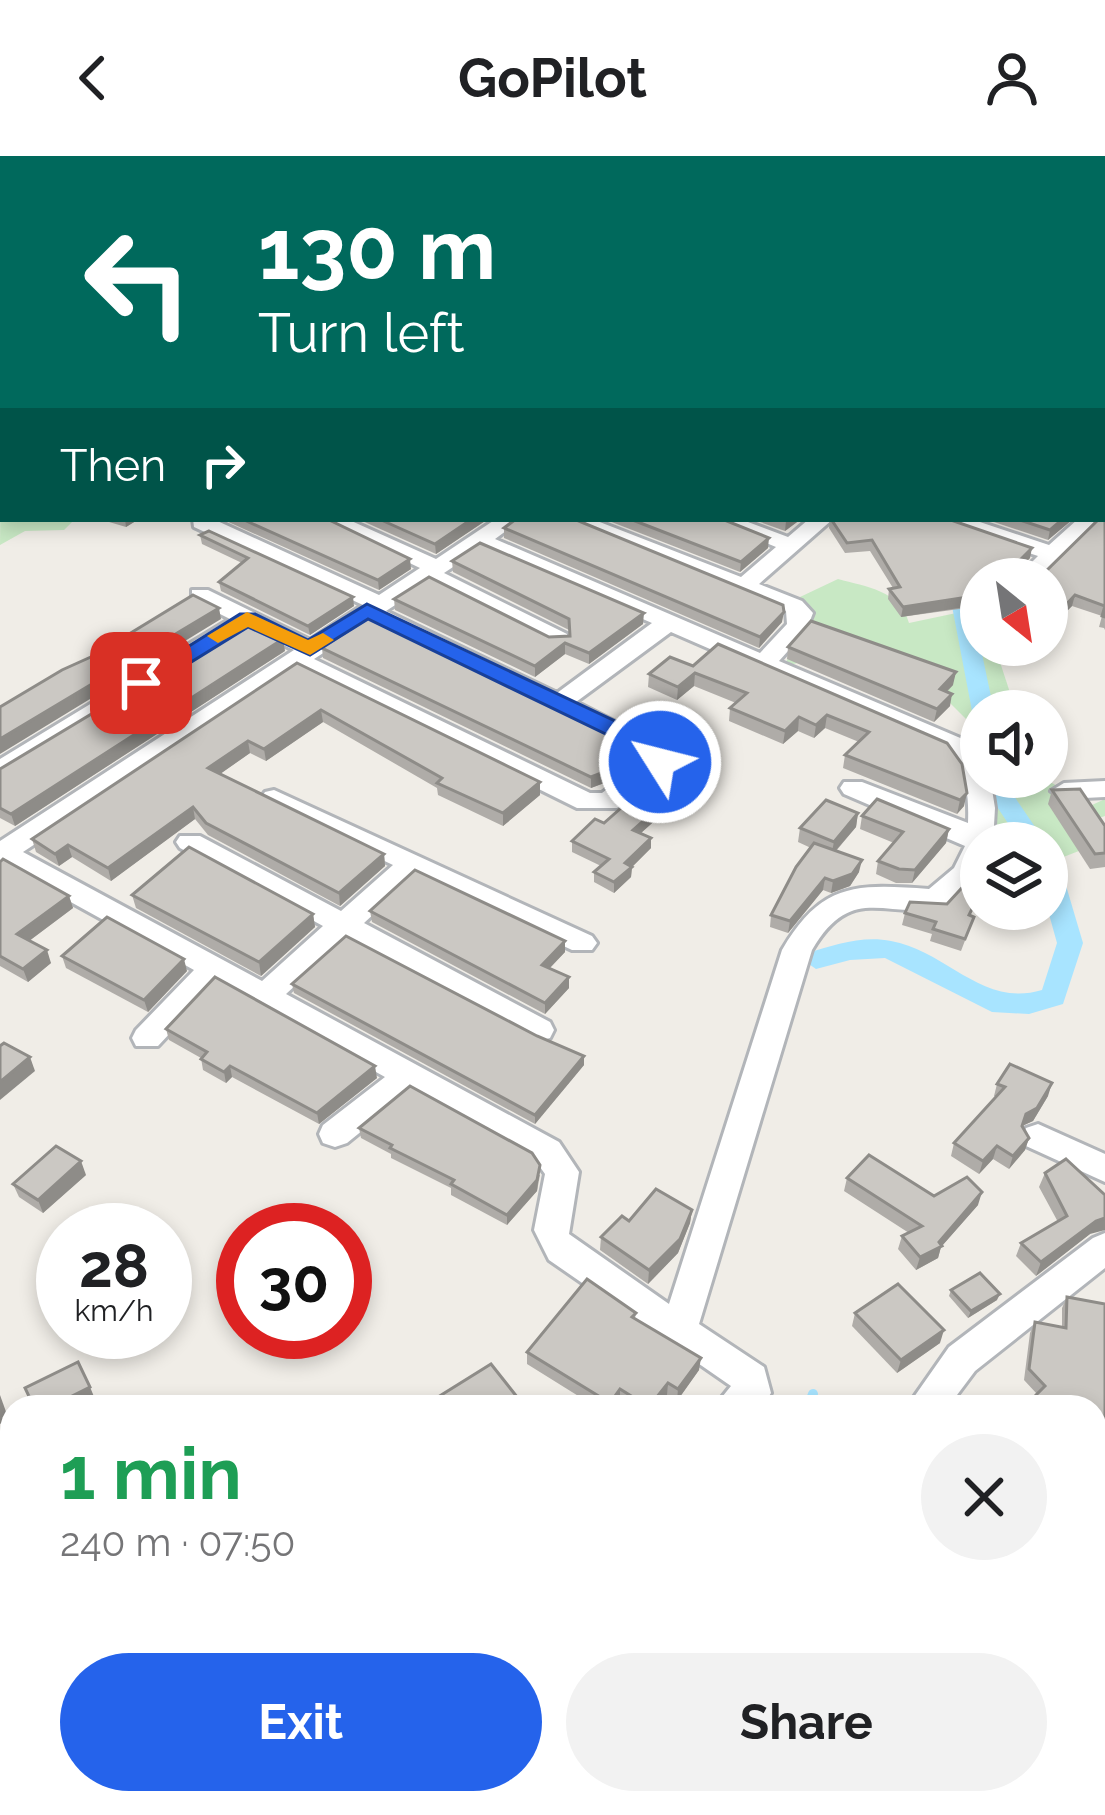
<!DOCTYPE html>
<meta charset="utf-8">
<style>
:root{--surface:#fff;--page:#f2f2f2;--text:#202124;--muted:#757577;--accent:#2563eb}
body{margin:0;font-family:Raleway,sans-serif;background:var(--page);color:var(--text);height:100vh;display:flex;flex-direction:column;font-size:45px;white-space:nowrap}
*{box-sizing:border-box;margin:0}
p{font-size:39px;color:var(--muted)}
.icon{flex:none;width:66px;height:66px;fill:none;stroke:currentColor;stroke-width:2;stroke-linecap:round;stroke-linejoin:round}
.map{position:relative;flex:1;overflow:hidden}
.sheet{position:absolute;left:0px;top:1239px;width:1107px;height:420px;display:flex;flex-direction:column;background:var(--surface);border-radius:36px 36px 0 0;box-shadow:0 6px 18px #0003}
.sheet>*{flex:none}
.hud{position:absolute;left:0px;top:0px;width:1107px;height:366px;box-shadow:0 6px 18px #0003;background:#00695c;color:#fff;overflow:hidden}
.needle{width:78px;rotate:150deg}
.controls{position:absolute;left:960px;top:402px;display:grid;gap:24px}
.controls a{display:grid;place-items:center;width:108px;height:108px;border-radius:50%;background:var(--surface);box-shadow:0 6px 18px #0003;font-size:60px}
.speed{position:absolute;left:36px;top:1047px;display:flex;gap:24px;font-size:60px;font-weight:700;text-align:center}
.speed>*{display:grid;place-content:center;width:156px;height:156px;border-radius:50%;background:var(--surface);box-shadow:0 6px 18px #0003;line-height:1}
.speed small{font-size:30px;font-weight:400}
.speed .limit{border:18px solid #d22;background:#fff;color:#111}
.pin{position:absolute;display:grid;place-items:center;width:102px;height:102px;color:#fff;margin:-51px;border-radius:24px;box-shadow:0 6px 18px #0006}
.me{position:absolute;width:132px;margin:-66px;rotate:306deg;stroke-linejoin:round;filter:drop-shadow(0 0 9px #0008)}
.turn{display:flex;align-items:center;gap:42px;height:252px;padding:0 60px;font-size:54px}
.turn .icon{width:156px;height:156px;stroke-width:2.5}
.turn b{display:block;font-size:84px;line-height:102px}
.then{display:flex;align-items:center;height:114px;padding:0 60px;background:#0003;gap:24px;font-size:45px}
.round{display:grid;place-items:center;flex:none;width:126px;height:126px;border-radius:63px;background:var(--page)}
.summary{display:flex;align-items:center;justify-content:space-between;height:204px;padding:0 60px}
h1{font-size:72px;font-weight:700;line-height:90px;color:#1e9e55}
.action{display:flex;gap:24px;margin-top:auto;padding:24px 60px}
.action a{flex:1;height:138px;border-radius:72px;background:var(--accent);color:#fff;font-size:48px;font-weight:700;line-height:138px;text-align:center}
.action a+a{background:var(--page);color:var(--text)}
header{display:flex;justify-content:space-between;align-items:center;height:156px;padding:0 60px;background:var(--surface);font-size:54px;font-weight:700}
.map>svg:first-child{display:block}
.green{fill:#c8e8c4}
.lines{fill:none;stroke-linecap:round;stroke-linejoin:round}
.stream{stroke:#a8e4ff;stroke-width:10}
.canal{fill:#a8e4ff;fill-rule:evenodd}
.street-casing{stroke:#b2b5b9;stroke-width:6}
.street{fill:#fff;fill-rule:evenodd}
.wall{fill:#afaca8}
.shaded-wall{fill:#8e8c88}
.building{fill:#cbc8c3;stroke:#8e8c88;stroke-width:3}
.route{fill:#2563eb;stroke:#184099;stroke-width:3}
.slow{fill:#f59e0b}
</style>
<header><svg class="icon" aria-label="back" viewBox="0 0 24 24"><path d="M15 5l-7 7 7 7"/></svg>GoPilot<svg class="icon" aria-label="person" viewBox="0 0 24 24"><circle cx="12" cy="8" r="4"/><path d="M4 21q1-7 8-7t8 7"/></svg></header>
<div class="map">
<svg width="1105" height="1659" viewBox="0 0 1105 1659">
<rect width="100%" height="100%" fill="#f0ede7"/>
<g class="green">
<polygon points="3,51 3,363 75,363 64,374 25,375 0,389"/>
<path d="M838,423c28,8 62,11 71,44l71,-15 1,37h32l-14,14 17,52h-35v66h60l51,28 13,-6v17l-6,2 3,24 -54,21 -1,-20h-66l-7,10 -7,-133 -25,-25 -117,-38 -41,9 28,-55 -12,-14z"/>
</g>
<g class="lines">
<g class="stream">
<polyline points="808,1251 813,1238"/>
<polyline points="70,1647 83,1659"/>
<polyline points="137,1659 146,1647"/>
</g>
<g class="canal">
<polygon points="1105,229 1105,240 1104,240 1104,229"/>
<polygon points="893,363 913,363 971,445 994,555 981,555 981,561 972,555 951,445"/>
<polygon points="985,621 1009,621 1012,637 1046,687 1021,687 988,637"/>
<path d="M1047,698l12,8 24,81 -20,61 -34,10 -37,-2 -107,-54 -35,2 -34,9 -13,-9 4,-7c27,-8 56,-18 84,-12 56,10 91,67 151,49l15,-47 -10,-36z"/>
</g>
<g class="street-casing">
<g id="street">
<polygon points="1105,198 1105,211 1104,212 1104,199"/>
<path d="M193,363h20l166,76 41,-27 -102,-49h29l89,40 60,-40h26l-27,20 265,114 27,-29 -1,-13 -224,-92h30l149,58 35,-30 -67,-28h31l48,18 21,-18h24l-74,65 43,17 11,12 -7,18 -27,30 186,79 16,19v18h9l5,31 -2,35h-12v28l-36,35c-58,16 -92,-26 -133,44l-113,374 65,43 7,26 -9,14h-48l17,-21 -182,-126 -15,-30 11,-56 -10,-14 -124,-69 -64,52 -12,4 -12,-4 -4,-9 4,-9 62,-48 -168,-94 -59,63h-22l-4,-8 4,-8 58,-60 -194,-107v-22l294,-191 -46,-22 -248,150v-19l230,-140 -38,-19v-10h16l102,50 53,-35 -169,-78zM480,393l172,74 -95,70 -171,-82 43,-28 122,61h16v-10l-123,-61zM371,466l274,132 1,6 -44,33h-12l-276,-134zM671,476l276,120c20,19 22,44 21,71l-106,-41h-18l-4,6 4,6 121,52 -11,22 -25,21c-73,-5 -107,-7 -147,61l-113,354 -100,-70 10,-62 -20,-30 -273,-148 60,-55 193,102 11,-3 4,-8 -4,-8 -186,-99 51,-47 157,74h20l5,-7 -5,-7 -318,-146 -9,2 -4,6 4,6 128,61 -52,46 -141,-75h-20l-4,6 4,6 143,78 -61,55 -239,-129 275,-182 279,138h40l52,-40 1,-18 -94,-48z"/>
<polygon points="947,363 971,363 1049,389 1078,363 1102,363 1039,423 1015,423 1038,400 948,370"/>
<polygon points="1105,625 1105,641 1064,643 1051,635 1064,627"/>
<polygon points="1038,968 1105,998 1105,1026 1026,990 1022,981 1026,972"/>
<polygon points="1105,1077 1105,1112 975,1215 948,1251 907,1251 949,1191 1093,1082"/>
<polygon points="12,1427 12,1475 0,1480 0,1432"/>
<polygon points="0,1556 12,1561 12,1605 0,1600"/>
<polygon points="1095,1609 1105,1613 1105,1659 1080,1647 1095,1647"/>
<polygon points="343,1647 396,1647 391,1659 338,1659"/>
<polygon points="650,1647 698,1647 693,1659 645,1659"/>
</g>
</g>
<use href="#street" class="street"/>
</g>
<g class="wall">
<polygon points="1104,333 1105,474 1104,472 1099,471 1102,460 1072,450 1060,462 981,423 981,450 901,461 888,443 889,433 893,432 870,395 845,397 829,372 830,363 949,364 1030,402 1017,415 1017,417 1045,416 1104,363"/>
<polygon points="99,363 139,363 126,371"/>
<polygon points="222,363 327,363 411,413 379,434"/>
<polygon points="358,363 488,363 436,398"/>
<polygon points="604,363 722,363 768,392 740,416"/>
<polygon points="752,363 801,363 785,375"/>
<polygon points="985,363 1073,363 1048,384"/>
<polygon points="504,372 782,466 759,492 504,382"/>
<polygon points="200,379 354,450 310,479 221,435 219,426 242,407 202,388"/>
<polygon points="452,405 643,468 589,508 565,498 535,521 395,454 394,443 549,481 569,480 569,474 453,416"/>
<polygon points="788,491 953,529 947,536 950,550 934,566 787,503"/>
<polygon points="322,492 641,601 612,624 591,632 323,502"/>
<polygon points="285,495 15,670 0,662 0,613"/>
<polygon points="297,507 540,626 540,639 503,670 438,639 437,632 323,566 266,605 250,597 220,618 384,698 385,710 340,750 208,679 195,663 111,725 72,701 59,710 36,696 32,683"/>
<polygon points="693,510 947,587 964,650 957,658 843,612 845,599 859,586 825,572 814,582 798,575 783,588 729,565 730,552 736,547 694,530 677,544 648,531 649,518"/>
<polygon points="697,599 693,621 669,644 669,652 641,677 651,682 651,692 632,711 631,721 614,737 594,726 594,716 601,710 572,696 572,685 604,667 643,632 644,627"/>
<polygon points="1052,634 1105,670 1105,711 1090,713 1048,648"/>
<polygon points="858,657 856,671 836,695 859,716 850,730 831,737 823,734 788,777 770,771 771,759 811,692 798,686 800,672"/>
<polygon points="862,660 949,673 946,687 912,727 896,727 876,718 878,705 894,687 860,673"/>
<polygon points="0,706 69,740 73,752 29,785 51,807 28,826 0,810"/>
<polygon points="132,739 313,758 315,771 261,820 136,752"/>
<polygon points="370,755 565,796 550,812 569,821 569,832 545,858 372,766"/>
<polygon points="905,757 972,760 974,761 961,795 930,785 932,778 902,769"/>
<polygon points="62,800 187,815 148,856 66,812"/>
<polygon points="292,828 584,900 584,909 535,968 294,837"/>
<polygon points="166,873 377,922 319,968 232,921 226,927 203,914 201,902 169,884"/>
<polygon points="997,928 1048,940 1033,965 1022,970 1029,982 1025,994 1009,1013 993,1003 979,1018 951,1000 954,987 996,941 994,940"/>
<polygon points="359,972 540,1019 537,1035 507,1069 451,1039 451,1032 391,1002 391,998 361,982"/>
<polygon points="1045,1017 1090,1078 1036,1120 1016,1100 1021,1087 1058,1066 1039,1031"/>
<polygon points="86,1019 43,1057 19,1041 13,1028"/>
<polygon points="847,1022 934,1040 978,1049 941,1091 938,1102 916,1114 898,1093 902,1080 909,1077 844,1035"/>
<polygon points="692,1054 690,1067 678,1097 648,1128 600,1094 601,1081 629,1065"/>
<polygon points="951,1134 997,1144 968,1162 949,1140"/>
<polygon points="1067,1141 1105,1148 1105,1274 1095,1271 1095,1251 1030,1250 1037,1238 1024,1224 1030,1177 1035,1166 1062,1171 1062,1152"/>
<polygon points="636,1157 635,1162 699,1214 677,1245 667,1239 658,1251 629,1251 620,1245 615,1251 596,1251 527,1208 527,1196"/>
<polygon points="855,1157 940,1187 897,1217 852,1170"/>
<polygon points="1095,1422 1105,1426 1105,1485 1100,1493 1095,1492"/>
<polygon points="1095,1506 1105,1511 1105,1573 1102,1577 1095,1575"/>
</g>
<g class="shaded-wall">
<polygon points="125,363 139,363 126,371"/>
<polygon points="472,363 488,363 436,398 435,388"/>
<polygon points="789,363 801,363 785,375 786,365"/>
<polygon points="1063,363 1073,363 1048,384 1050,374"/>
<polygon points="769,382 768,392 740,416 741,406"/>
<polygon points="1032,392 1030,402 1012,420 1014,410"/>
<polygon points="410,403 411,413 379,434 378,424"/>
<polygon points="981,439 978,449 901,461 903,451"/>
<polygon points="1075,439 1072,450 1060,462 1063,452"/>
<polygon points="353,441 354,450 310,479 308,470"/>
<polygon points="219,452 221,463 0,598 0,583"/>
<polygon points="784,456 782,466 759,492 760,481"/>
<polygon points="644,457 643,468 589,508 589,497"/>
<polygon points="283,483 285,495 15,670 11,658"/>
<polygon points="565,487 565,498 535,521 535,510"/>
<polygon points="956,516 953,529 937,545 940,533"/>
<polygon points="695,517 694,530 677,544 678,531"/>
<polygon points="952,538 950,550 934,566 937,553"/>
<polygon points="321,554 323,566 266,605 264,593"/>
<polygon points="827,559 825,572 814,582 816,569"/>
<polygon points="799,561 798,575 783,588 785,575"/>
<polygon points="248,585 250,597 210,625 208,612"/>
<polygon points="642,590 641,601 612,624 591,632 591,621"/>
<polygon points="697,599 693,621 669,644 669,652 633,684 633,674 664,639 689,606"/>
<polygon points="540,626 540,639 503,670 503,657"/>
<polygon points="967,637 964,650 957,658 960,644"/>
<polygon points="193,651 195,663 111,725 108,712"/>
<polygon points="858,657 856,671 831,700 834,686"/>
<polygon points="949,673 946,687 912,727 915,714"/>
<polygon points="651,682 651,692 632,711 631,721 614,737 614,726 625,707"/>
<polygon points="68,689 72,701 59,710 55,698"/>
<polygon points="384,698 385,710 340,750 339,737"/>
<polygon points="862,704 859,716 850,730 831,737 833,725"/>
<polygon points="825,722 823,734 788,777 790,765"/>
<polygon points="69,740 73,752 21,791 17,778"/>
<polygon points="313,758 315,771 261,820 259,806"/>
<polygon points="565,785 565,796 542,820 542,809"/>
<polygon points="47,794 51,807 28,826 23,813"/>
<polygon points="184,803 187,815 148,856 144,844"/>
<polygon points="569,821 569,832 545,858 545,847"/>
<polygon points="584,900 584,909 535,968 535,959"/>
<polygon points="30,901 35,915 0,944 0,926"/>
<polygon points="230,910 232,921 226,927 224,916"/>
<polygon points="375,910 377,922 319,968 317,957"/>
<polygon points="1052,927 1048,940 1033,965 1022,970 1026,958"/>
<polygon points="1029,982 1025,994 1009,1013 1013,1000"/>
<polygon points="997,990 993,1003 979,1018 983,1005"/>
<polygon points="81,1005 86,1019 43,1057 38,1044"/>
<polygon points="540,1009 537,1035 507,1069 507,1059"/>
<polygon points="982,1036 978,1049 941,1091 938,1102 916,1114 920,1101 939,1086"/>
<polygon points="692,1054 690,1067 678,1097 648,1128 649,1114"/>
<polygon points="1105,1062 1105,1074 1090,1078 1036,1120 1041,1106 1096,1065"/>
<polygon points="1000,1138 997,1144 968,1162 971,1155"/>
<polygon points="944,1174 940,1187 897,1217 901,1204"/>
<polygon points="701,1202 699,1214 677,1245 678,1233"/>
<polygon points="668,1227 667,1239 658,1251 650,1251"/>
<polygon points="90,1231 95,1243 80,1251 50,1251"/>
<polygon points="620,1233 620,1245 615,1251 610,1251 610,1247"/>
<polygon points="0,1239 9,1264 0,1268"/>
<polygon points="12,1398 12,1413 0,1421 0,1407"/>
<polygon points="12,1501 12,1515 0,1523 0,1509"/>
<polygon points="12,1613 12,1634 0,1651 0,1630"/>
<polygon points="495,1647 503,1647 494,1659 486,1659"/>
</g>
<g class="building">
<polygon points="0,0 1105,0 1105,21 1104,3 3,3 3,15 0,15"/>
<polygon points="1105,258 1105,316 1104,317 1104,259"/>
<polygon points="1105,357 1105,461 1102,460 1105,450 1075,439 1063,452 1054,448 1047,456 1047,423 981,423 981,439 903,451 889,433 900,431 872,384 847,387 831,363 948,363 1032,392 1014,410 1017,417 1045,416 1099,363 1104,363"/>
<polygon points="242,363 327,363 410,403 378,424"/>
<polygon points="379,363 472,363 435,388"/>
<polygon points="516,363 574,363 783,449 784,456 760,481 504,372"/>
<polygon points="630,363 722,363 769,382 741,406"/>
<polygon points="1017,363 1063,363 1050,374"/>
<polygon points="209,375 353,441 308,470 219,426 248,402 200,379"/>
<polygon points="480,387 644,457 589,497 565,487 535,510 394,443 429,421 549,481 570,480 569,463 452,405"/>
<polygon points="193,439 219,452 0,583 0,551 62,514 93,500"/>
<polygon points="370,460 642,590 612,613 591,621 322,492"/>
<polygon points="246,465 283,483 11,658 0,652 0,613"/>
<polygon points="811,465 956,516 940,533 952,538 937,553 788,491"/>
<polygon points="718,488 947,587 962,608 967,637 960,644 845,599 869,576 827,559 816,569 799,561 785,575 730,552 747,537 695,517 678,531 649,518 670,501 693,510"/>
<polygon points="297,507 540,626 503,657 437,627 442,622 321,554 264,593 248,585 208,612 384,698 339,737 206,667 193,651 108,712 68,689 55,698 32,683"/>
<polygon points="676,589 697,599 689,606 694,611 664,639 669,642 633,674 651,682 625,707 632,711 614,726 594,716 609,703 572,685 595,663 604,667 647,629 644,627 672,605"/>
<polygon points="1080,633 1105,670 1105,697 1095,698 1052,634"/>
<polygon points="877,643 949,673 915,714 899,713 878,705 903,676 862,660"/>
<polygon points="826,644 858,657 834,686 800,672"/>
<polygon points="814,687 862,704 852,718 833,725 825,722 790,765 771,759 796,711"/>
<polygon points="189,691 313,758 259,806 132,739"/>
<polygon points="3,703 69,740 17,778 47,794 23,813 0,800 0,706"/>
<polygon points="415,714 565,785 542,809 569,821 545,847 370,755"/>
<polygon points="970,723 981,727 981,735 969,759 974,761 965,783 933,773 936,766 905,757 910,746 947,748"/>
<polygon points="107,761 184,803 144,844 62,800"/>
<polygon points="346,780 537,880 584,900 535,959 292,828"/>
<polygon points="215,821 375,910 317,957 230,910 224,916 201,903 207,896 166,873"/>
<polygon points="4,887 30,901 0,926 0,890"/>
<polygon points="1010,908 1052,927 1037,952 1026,958 1022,970 1029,982 1013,1000 997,990 983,1005 954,987 1005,931 997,928"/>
<polygon points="410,930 532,997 540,1009 537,1024 507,1059 451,1028 454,1024 390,992 392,989 359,972"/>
<polygon points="56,990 81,1005 38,1044 13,1028"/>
<polygon points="869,999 934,1040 967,1021 982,1036 939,1086 942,1090 920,1101 902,1080 922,1070 847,1022"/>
<polygon points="1066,1003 1105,1039 1105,1062 1096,1065 1041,1106 1021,1087 1067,1060 1045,1017"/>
<polygon points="656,1033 692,1054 680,1083 649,1114 601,1081 622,1060 629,1065"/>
<polygon points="980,1117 1000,1138 971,1155 951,1134"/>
<polygon points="587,1123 636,1157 632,1161 701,1202 678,1233 668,1227 649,1251 620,1233 610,1247 527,1196"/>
<polygon points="898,1128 944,1174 901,1204 855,1157"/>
<polygon points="1067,1141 1105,1148 1105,1262 1095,1259 1095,1251 1071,1251 1035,1240 1045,1230 1029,1213 1035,1166 1066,1172"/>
<polygon points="78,1206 90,1231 50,1251 34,1251 25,1232"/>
<polygon points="491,1208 525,1251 422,1251"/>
<polygon points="161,1243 163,1251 138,1251"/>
<polygon points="12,1364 12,1398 0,1407 0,1371"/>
<polygon points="1095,1422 1105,1426 1105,1482 1095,1479"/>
<polygon points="12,1458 12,1501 0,1509 0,1471 8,1469"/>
<polygon points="1095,1506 1105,1511 1105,1566 1095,1562"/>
<polygon points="0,1598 12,1605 12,1613 0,1630"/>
<polygon points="269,1647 301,1647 314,1659 259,1659"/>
<polygon points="420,1647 495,1647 486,1659 419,1659 414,1655"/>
<polygon points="553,1647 555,1647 571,1659 546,1659"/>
<polygon points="580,1647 620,1647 613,1659 573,1659"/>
<polygon points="1068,1647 1076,1647 1093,1659 1062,1659"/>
</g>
<polygon class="route" points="367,448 666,589 672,606 669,611 652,611 647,598 368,463 310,499 248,471 149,532 141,534 130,527 240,458 255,458 308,484"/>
<polygon class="slow" points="247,456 308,484 323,477 334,484 310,499 248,471 218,487 207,480"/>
</svg>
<div class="controls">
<a><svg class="needle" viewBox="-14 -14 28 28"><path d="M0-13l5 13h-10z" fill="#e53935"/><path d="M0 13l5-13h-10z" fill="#757577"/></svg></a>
<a><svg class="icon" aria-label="sound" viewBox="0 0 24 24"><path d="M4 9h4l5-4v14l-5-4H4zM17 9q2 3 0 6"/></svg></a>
<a><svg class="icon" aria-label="layers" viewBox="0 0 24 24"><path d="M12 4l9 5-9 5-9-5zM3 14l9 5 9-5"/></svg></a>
</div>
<div class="speed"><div>28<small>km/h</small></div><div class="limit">30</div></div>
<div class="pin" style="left:141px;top:527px;background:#d93025"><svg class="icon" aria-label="arrive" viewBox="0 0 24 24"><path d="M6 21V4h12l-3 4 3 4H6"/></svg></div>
<svg class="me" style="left:660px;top:606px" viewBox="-20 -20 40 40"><circle r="17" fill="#2563eb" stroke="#fff" stroke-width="3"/><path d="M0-11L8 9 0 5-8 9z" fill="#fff"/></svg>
<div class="hud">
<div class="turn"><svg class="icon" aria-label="left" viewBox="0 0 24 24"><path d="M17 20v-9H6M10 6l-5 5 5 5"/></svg><div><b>130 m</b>Turn left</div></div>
<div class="then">Then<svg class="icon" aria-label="right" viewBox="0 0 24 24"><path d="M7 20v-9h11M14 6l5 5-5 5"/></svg></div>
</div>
<section class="sheet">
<div class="summary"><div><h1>1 min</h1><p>240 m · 07:50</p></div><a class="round"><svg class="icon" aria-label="close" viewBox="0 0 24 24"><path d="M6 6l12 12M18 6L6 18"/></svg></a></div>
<div class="action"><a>Exit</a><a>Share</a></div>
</section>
</div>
